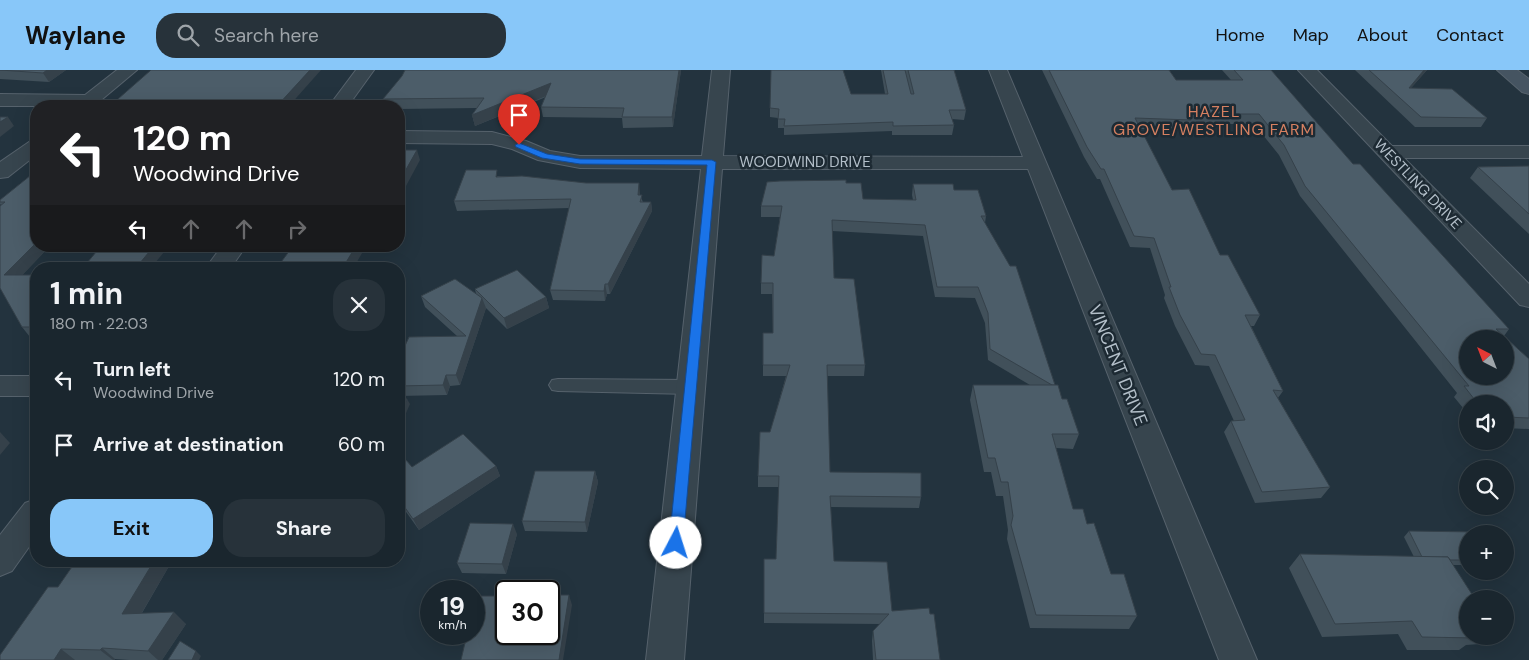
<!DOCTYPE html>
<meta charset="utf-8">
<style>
:root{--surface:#1a262e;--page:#27323a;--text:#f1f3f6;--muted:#9fa5aa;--line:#38434a;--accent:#88c7f9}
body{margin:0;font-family:"DM Sans",sans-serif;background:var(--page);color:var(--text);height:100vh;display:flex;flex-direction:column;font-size:19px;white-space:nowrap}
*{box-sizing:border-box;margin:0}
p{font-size:16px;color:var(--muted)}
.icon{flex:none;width:28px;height:28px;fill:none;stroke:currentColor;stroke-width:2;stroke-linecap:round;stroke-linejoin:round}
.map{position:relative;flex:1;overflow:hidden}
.sheet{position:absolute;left:30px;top:192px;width:375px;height:305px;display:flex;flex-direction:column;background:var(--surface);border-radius:20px;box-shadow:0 5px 20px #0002,0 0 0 1px var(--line)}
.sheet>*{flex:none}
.banner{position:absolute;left:30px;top:30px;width:375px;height:152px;border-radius:20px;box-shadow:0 5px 20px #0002,0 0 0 1px var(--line);background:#202124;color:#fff;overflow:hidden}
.needle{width:32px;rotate:318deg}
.tools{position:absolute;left:1459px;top:260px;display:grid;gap:10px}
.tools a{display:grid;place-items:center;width:55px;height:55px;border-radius:50%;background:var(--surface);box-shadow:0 5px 20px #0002,0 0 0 1px var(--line);font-size:25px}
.speed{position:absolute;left:420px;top:510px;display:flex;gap:10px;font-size:25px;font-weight:700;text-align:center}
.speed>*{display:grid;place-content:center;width:65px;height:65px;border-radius:50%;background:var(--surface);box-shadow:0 5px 20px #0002,0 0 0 1px var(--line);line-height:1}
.speed small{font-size:12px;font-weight:400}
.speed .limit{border:2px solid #111;border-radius:8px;background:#fff;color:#111}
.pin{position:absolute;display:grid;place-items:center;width:42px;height:42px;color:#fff;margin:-51px -21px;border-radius:50% 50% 50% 0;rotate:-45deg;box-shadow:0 0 5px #0007}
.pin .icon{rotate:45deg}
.me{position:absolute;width:55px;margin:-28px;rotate:5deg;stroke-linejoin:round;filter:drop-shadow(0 0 4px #0008)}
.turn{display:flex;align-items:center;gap:18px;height:105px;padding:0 20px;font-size:22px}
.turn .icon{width:65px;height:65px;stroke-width:2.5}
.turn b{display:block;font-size:35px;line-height:42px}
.lanes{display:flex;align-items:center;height:48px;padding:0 20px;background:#0003;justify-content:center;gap:25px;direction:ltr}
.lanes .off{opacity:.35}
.round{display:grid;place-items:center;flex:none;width:52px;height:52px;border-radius:20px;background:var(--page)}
.summary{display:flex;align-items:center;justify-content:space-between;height:85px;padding:0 20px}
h1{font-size:30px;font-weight:700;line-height:38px}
.button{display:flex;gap:10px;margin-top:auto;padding:10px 20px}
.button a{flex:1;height:58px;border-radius:20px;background:var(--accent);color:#111;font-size:20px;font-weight:700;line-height:58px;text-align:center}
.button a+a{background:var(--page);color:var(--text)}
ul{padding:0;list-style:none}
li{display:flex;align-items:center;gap:15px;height:65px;padding:0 20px}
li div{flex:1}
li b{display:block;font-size:19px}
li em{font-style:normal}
header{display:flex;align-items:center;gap:30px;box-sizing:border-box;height:70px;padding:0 25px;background:var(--accent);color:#111}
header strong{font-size:24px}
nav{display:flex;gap:28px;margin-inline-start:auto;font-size:18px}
.search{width:350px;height:45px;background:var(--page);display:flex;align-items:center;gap:12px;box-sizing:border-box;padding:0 18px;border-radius:20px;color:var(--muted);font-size:19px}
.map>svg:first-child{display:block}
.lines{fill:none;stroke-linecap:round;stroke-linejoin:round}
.lane-casing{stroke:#56626c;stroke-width:2}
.street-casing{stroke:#56626c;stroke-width:2}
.secondary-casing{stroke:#56626c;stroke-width:2}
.lane{fill:#37454e;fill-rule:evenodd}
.street{fill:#37454e;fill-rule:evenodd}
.secondary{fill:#455461;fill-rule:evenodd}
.wall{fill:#41505a}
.shaded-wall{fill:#35414a}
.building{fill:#4c5d69;stroke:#35414a;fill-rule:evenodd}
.route{fill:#1a73e8;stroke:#114b97}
.labels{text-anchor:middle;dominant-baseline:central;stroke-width:5;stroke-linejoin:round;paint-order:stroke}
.far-street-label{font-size:15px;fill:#b3bfc9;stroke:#1d2a33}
.far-quarter-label{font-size:16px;letter-spacing:1px;fill:#d68061;stroke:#1d2a33}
.street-label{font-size:18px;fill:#b3bfc9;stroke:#1d2a33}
</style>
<header>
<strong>Waylane</strong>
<div class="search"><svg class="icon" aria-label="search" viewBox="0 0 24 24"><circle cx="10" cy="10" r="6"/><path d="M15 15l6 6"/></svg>Search here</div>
<nav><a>Home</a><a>Map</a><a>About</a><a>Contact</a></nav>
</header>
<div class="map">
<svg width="1529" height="590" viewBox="0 0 1529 590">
<rect width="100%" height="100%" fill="#23333e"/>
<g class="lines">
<g class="lane-casing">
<polygon id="lane" points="558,309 691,310 697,312 700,317 697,322 691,324 558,321 552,320 549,315 552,310"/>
</g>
<g class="street-casing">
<g id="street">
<polygon points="117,0 137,0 94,36 0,36 0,24 85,25"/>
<polygon points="356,0 374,0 348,36 329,36"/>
<polygon points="712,0 730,0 723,86 1023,87 989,0 1007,0 1257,590 1219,590 1028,99 722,99 684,590 646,590 701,99 580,98 538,90 512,79 492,74 399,73 399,61 492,62 526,71 550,81 580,86 702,86"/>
<polygon points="1298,0 1317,0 1392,76 1529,76 1529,88 1404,88 1529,214 1529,237 1520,235"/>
<polygon points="36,70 36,85 8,107 0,108 0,92 29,72"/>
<polygon points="222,176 246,176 230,199 205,199"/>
<rect x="0" y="306" width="36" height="20"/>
<polygon points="36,429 36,467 12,501 0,506 0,465 25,433"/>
</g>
</g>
<g class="secondary-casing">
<polygon id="secondary" points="1497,0 1517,0 1529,9 1529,24 1522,22"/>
</g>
<use href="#lane" class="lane"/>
<use href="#street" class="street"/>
<use href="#secondary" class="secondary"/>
</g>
<g class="wall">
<polygon points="0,0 66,0 49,12 0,9"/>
<polygon points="681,0 673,57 623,58 622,48 543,47 541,37 546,27 475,56 472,45 477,38 399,39 399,36 385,36 383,29"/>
<polygon points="881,0 954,0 966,40 964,50 952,49 954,55 952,65 892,65 892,61 784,65 784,58 778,58 778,48 770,47 770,38 851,24 885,24"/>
<polygon points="1042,0 1169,0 1176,10 1231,10 1222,0 1271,0 1353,94 1509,259 1504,266 1529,289 1529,359 1505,358 1505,334 1468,334 1468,344 1454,327 1457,323 1300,126 1279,85 1254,54 1190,54 1187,60 1140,59 1172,120 1220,185 1260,245 1254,256 1251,256 1283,321 1278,328 1330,417 1321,428 1255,433 1224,362 1231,351 1234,351 1209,296 1195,295 1175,256 1164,228 1165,225 1150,178 1130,177 1100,109 1097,109 1084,87"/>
<polygon points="1355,0 1427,0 1411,18 1487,48 1481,57 1415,57"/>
<polygon points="1529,96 1529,164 1470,108 1478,97"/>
<polygon points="36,101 36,176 50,176 22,205 36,205 36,267 30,267 22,257 1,219 1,135 0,134 0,130"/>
<polygon points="498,106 640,122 640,125 643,132 651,132 652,141 610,224 607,224 605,231 553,230 550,220 569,138 457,141 454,131"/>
<polygon points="846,113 863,129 913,130 912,125 913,114 954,120 986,146 985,153 1055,315 1079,364 1073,379 1056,378 1073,439 1087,454 1111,504 1137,546 1129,559 1030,558 1007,469 1008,460 1003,426 996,426 991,402 984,402 970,330 973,315 1030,315 988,290 985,253 975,228 935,227 923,166 832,161 834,208 865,295 864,306 827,306 830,402 921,427 919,438 830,437 834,491 892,541 940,590 873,590 872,571 873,561 880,554 764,553 764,489 776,489 779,417 758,417 758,406 786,306 763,306 763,263 773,263 772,224 761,224 761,213 774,186 780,147 761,147 761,136"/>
<polygon points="475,219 546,227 549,238 507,259 485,237 486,238 460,315 450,316 447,325 399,326 399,289 457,266 425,237 421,226 476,224"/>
<polygon points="399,382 412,397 496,396 500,406 419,460 399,432"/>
<polygon points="595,401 598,412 587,462 525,461 522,451"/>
<polygon points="1409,461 1468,464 1468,495 1453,495 1468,566 1491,566 1480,574 1466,575 1459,580 1407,580 1398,564 1322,567 1289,498 1300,484 1414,487 1404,467"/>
<polygon points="517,464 506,504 462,503 457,493"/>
<polygon points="76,491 172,491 142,543 186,554 162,590 129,590 115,589 114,590 0,590 58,517"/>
</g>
<g class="shaded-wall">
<polygon points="47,0 66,0 49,12 43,3"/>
<polygon points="310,0 321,0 289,36 277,36"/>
<polygon points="679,0 681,0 673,57 672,47"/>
<polygon points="1424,0 1427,0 1403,27 1409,18"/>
<polygon points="551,13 553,23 475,56 472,45"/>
<polygon points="8,47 14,56 0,67 0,52"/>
<polygon points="417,80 420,90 399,129 399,112"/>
<polygon points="639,113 640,122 639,134 638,125"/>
<polygon points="651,132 652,141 610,224 608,214"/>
<polygon points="36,173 36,176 50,176 13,215 4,205"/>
<polygon points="154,176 169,176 150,199 135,199"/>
<polygon points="356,176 366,176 353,199 342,199"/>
<polygon points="605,214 607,224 605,231 604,221"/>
<polygon points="546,227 549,238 507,259 504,248"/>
<polygon points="482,228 486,238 460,315 456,305"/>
<polygon points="446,305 450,316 447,325 443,315"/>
<polygon points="407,329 410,334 399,359 399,347"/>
<polygon points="0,362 10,373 0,385"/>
<polygon points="496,396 500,406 419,460 413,449"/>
<polygon points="595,401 598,412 587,462 585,452"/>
<polygon points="513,454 517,464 506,504 502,494"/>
<polygon points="154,491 172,491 134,556 122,544"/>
<polygon points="569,525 572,535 563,590 559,590"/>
<polygon points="174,542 186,554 162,590 158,590 148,581"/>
<polygon points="102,578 115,589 114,590 113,590 100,580"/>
<polygon points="61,579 75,590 54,590"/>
<polygon points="196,581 201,586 199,590 192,590"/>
</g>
<g class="building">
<polygon points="0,0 47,0 43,3"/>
<polygon points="151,0 310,0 277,36 110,36"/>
<polygon points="405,0 679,0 672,47 622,47 624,38 541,37 551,13 472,45 484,28 383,29 402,6"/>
<polygon points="771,0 843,0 851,24 888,24 883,0 905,0 911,24 914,24 908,0 954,0 966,40 949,40 954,55 893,56 893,52 784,56 785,49 778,49 779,39 770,38"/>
<path d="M1049,0h120l7,10h67l-9,-10h37l82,94h7l149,165h-13l33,30v59l-24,-1v-13h-27l-14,-18h5l-164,-200 -21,-41 -25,-31h-71l3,6 -56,-2 37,72 17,-1 31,66h8l32,60h-15l38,76 -10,-1 57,97 -68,5 -31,-71 14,-1 -30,-65 -14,-1 -21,-39 -11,-28h2l-17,-49 -20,-2 -30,-67h-3l-14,-22zM1468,269h37v37h-37z"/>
<polygon points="1369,0 1424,0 1409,18 1452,19 1487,48 1421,47"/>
<polygon points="0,47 8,47 0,52"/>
<polygon points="399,80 417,80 399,112"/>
<polygon points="1529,96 1529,144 1478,97"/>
<polygon points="466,100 497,100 496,107 522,106 586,113 639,113 638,125 642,125 640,132 651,132 608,214 605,214 604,221 550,220 571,129 454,131"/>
<polygon points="36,101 36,173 4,205 36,205 36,257 22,257 0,218 0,136 5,132 0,132 0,130"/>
<polygon points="846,110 846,113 861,113 863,129 916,130 913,114 953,114 954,120 978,120 986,146 981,146 1010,196 1016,196 1055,315 1052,315 990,279 988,243 978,217 937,217 925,155 832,150 834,208 854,209 865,295 827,295 830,402 921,403 921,427 830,426 834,491 887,492 892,541 929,538 930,544 934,544 940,590 876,590 873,561 889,544 764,543 764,489 776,489 779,406 758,406 760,362 770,362 790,295 763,295 763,263 773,263 773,213 761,213 762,185 774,186 782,136 761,136 767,112 780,111"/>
<polygon points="101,176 154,176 135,199 82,199"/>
<polygon points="293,176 356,176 342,199 276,199"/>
<polygon points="517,200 546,227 504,248 475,219"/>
<polygon points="455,209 482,228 456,305 446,305 443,315 399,316 399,289 409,267 466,266 421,226"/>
<polygon points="973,315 1058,315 1062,329 1067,329 1079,364 1052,364 1073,439 1083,439 1087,454 1094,453 1111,504 1124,504 1137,546 1036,545 1011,455 1013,446 1008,412 1001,412 995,388 988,388"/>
<polygon points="399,328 407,329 399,347"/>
<polygon points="463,364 496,396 413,449 399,429 399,382 412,397"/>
<polygon points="535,401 595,401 585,452 522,451"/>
<polygon points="470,453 513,454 502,494 457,493"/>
<polygon points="1409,461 1476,462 1478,464 1468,464 1468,490 1450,490 1448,487 1422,487"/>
<polygon points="1300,484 1448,487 1475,529 1468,529 1468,566 1474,566 1475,568 1422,567 1412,551 1335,554"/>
<polygon points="76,491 154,491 122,544 174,542 148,581 102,578 100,580 61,579 54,590 0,590 0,585 48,517 58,517"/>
<polygon points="549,525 569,525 559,590 461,590 467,564 474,564 474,537 476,526 506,526 506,564 549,564"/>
<polygon points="180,571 196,581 192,590 168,590"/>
</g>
<polygon class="route" points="519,73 547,84 580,89 712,90 716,92 683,473 681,477 676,479 671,477 669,473 707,95 580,94 542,88 516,77 515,75"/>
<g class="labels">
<g class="far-street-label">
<text x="805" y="92">WOODWIND DRIVE</text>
<text transform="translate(1418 114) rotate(46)">WESTLING DRIVE</text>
</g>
<g class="far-quarter-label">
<text x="1214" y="41">HAZEL<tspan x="1214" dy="18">GROVE/WESTLING FARM</tspan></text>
</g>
<g class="street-label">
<text transform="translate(1118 295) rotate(68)">VINCENT DRIVE</text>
</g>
</g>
</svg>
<div class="tools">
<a><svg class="needle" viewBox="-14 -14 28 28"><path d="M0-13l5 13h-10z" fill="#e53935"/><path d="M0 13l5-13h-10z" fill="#9fa5aa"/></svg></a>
<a><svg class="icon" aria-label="sound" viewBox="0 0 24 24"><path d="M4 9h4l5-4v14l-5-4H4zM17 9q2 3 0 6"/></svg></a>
<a><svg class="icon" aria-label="search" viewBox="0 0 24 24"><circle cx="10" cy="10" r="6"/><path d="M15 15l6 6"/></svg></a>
<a>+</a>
<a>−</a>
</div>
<div class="speed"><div>19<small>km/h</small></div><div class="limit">30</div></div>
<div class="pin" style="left:519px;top:75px;background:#d93025"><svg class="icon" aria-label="arrive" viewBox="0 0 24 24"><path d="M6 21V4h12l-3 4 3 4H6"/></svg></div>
<svg class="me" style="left:676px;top:473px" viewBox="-20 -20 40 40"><circle r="19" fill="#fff"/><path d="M0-13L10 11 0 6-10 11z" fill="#1a73e8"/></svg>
<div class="banner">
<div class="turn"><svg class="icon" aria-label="left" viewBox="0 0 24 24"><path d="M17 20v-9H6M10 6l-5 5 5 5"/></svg><div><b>120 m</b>Woodwind Drive</div></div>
<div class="lanes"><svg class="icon" aria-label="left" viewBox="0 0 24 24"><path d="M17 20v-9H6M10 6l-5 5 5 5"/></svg><svg class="icon off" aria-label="ahead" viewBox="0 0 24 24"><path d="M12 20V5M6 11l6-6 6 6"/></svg><svg class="icon off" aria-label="ahead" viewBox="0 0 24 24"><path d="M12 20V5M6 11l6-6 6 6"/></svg><svg class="icon off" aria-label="right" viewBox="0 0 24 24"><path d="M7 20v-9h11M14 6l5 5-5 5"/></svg></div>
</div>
<section class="sheet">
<div class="summary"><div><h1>1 min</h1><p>180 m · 22:03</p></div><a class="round"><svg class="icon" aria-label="close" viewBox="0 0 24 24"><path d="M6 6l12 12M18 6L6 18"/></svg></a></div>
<ul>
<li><svg class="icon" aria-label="left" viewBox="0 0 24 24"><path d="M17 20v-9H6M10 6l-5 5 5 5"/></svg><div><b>Turn left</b><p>Woodwind Drive</p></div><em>120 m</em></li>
<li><svg class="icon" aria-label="arrive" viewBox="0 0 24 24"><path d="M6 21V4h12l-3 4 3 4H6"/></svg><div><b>Arrive at destination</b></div><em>60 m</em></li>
</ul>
<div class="button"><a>Exit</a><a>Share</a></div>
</section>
</div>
